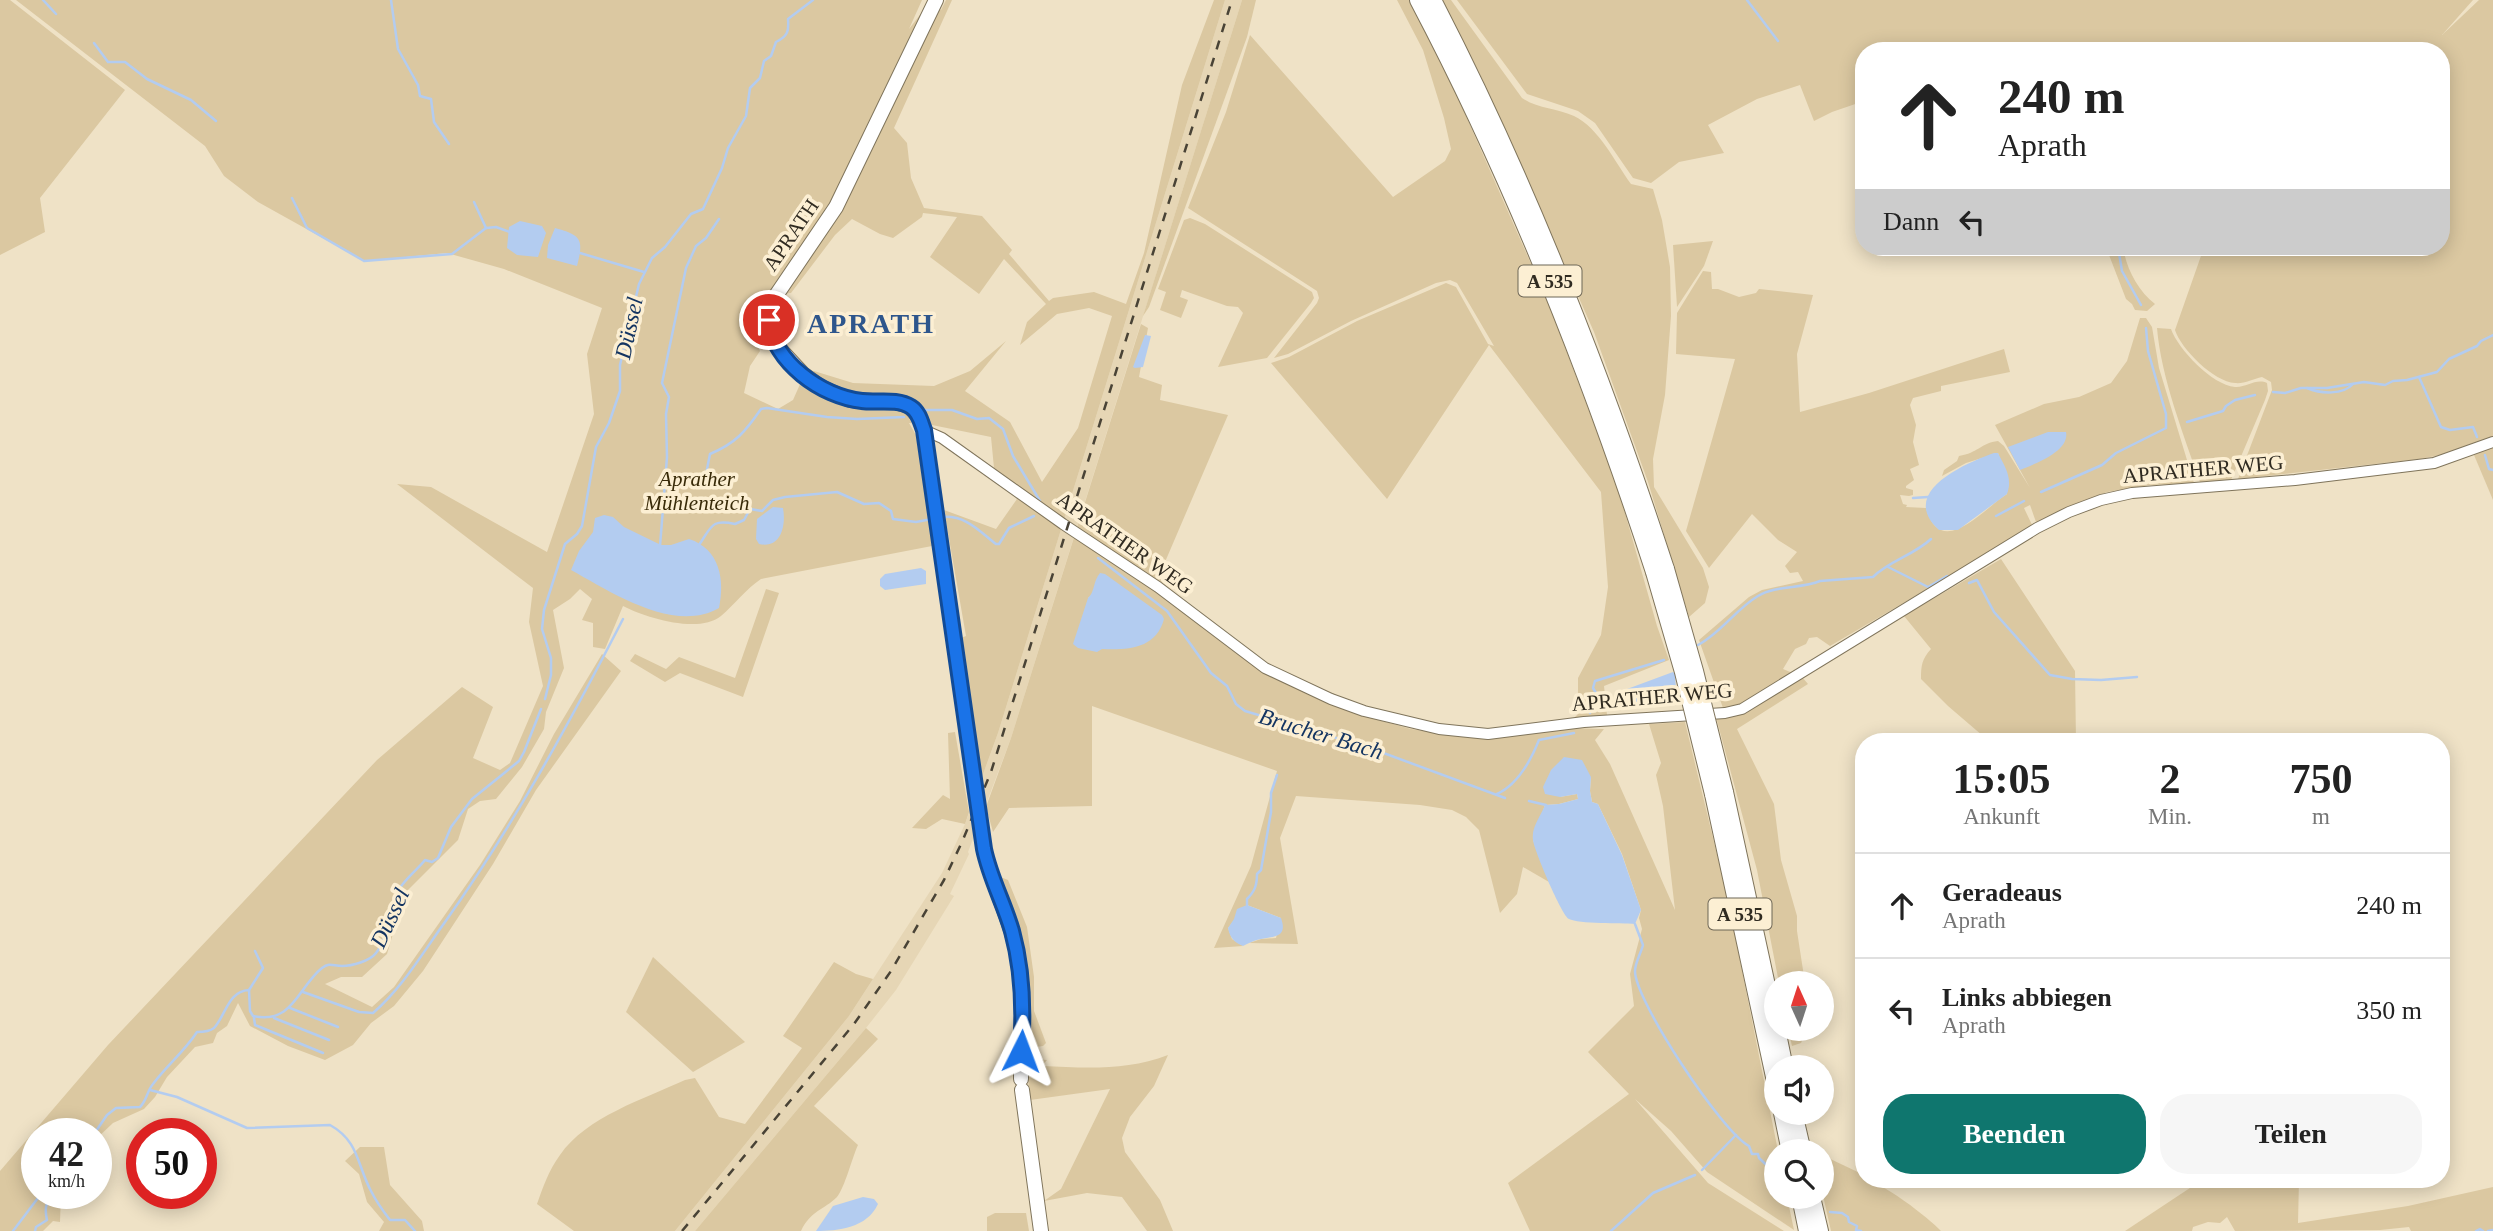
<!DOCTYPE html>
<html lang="de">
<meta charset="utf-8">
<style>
:root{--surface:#fff;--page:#f6f6f6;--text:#222;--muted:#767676;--line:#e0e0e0;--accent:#0f766e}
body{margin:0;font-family:"Times New Roman",serif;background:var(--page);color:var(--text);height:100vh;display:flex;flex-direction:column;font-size:26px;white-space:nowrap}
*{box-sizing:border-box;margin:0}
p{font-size:23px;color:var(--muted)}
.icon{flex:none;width:38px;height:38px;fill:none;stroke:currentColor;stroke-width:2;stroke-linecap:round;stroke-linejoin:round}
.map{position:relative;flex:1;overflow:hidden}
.drawer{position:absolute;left:1855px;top:733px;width:595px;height:455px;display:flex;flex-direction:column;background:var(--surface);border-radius:28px;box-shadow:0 4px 18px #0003}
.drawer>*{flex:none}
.banner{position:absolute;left:1855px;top:42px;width:595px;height:214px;border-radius:28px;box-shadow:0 4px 18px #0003;background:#fff;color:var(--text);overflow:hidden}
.needle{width:46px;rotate:357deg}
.fabs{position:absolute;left:1764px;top:971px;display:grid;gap:14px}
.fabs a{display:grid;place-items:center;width:70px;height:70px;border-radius:50%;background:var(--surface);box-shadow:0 4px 18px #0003;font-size:35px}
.speed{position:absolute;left:21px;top:1118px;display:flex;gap:14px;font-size:35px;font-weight:700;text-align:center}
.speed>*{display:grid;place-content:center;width:91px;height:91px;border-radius:50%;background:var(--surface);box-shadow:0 4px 18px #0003;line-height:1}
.speed small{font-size:18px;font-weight:400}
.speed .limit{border:10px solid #d22;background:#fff;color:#111}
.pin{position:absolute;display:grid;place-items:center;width:60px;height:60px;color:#fff;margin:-30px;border:4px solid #fff;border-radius:50%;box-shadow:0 2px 7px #0007}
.me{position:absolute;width:77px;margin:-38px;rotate:3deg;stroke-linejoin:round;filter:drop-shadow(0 0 5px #0008)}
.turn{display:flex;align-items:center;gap:24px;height:147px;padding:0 28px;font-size:32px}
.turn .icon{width:91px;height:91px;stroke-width:2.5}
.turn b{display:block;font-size:49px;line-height:60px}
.then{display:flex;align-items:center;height:66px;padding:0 28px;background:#0003;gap:14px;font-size:26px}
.eta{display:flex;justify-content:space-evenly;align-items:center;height:119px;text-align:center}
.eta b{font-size:42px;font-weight:600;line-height:49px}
.cta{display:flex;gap:14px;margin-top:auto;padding:14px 28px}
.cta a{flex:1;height:80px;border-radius:28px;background:var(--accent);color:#fff;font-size:28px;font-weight:600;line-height:80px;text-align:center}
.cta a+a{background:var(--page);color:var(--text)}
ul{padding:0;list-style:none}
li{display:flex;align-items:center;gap:21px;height:105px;padding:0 28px;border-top:2px solid var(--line)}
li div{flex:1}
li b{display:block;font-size:26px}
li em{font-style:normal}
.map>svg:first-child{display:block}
.built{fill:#e6d6b5}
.green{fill:#dbc8a1;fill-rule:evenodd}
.water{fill:#b3ccf0}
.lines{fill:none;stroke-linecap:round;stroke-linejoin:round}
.stream{stroke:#b3ccf0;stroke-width:2.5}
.minor-casing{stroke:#7f745b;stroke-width:12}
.major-casing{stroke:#7f745b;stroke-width:16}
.highway-casing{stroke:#7f745b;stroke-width:18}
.minor{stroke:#fff;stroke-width:10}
.major{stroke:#fff;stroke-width:14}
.highway{stroke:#fff;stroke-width:16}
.rail{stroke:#494336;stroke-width:2.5;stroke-dasharray:9 9;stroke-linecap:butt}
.highway-bridge-casing{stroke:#7f745b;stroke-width:18;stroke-linecap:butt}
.highway-bridge{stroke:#fff;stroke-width:16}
.route-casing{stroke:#114b97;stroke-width:18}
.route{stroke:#1a73e8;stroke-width:12}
.labels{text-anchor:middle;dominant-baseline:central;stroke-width:7;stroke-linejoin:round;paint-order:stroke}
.shield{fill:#fcefd3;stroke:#6d6656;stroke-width:2}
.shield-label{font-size:19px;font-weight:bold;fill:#302b21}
.street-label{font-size:21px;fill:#302b21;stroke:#fcefd3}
.park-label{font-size:21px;font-style:italic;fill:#382a08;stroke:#fcefd3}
.water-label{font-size:23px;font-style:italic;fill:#143562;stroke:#fcefd3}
.district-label{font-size:28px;font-weight:bold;letter-spacing:2px;fill:#2e568c;stroke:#fcefd3}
</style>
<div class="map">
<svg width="2493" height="1231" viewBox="0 0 2493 1231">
<rect width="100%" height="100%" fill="#efe2c6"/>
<polygon class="built" points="1225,0 1242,0 1011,738 968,852 969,854 950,894 954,896 896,990 866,1028 695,1231 675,1231 849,1016 942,873 965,824 998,733"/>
<g class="green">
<polygon points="0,0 10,0 125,90 40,198 45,232 0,255"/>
<path d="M16,0h906l-13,29 17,-22 15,3 5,-10h6l-58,128 13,15 4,35 13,30 58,8 30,34 -3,4 40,47 4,-3 41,-6 32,12 18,-51 38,-168 32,-85h11l-227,733 -16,44 -21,-139 5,-2 -22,-126 52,19 21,-30 -23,-31 -3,-31 -59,-12 -23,-2 7,12 9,61 4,3 3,47 -171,33c-15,10 -26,25 -40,37 -22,18 -75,2 -98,-10l-18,43 -12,-2v-24l-11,-3 10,-21 -12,-10 -10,10 -17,11 11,58 -18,44 -2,17 -22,38 -26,32 -16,2 -12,8 -10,31 -53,53 -18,61 -25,23h-21l-16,7 47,23 22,-20 86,-122 40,-64 34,-67 48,-80 19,17 -85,119 -43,74 -70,107 -29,35 -23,17 -18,22 -28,15 -37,-14 -38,-20 -12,-23 -11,23 -10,7 -4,10 -18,4 -28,30 -12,20 -11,12 -31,14 -17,16v-5h-59v60h24l-1,28 -7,-1 -10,10h-43v-60l108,-126 269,-285 85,-73 31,20 -20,51 27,12 10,-7 33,-77 -14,-64 4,-34 -136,-104 34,3 116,65 47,-138 -7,-60 15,-46 -98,-39 -57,-16 -83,8 -106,-59 -34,-26 -19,-30zM923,213l34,4 -27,40 49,37 25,-35 42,45 -19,18 -7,23 37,-31 32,-6 23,8 -34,112 -36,54 -32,-60 -45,-31 41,-50 -36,30 -36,15 -81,-3 -39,-12 -13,11 -8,18 -15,9 -34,-16 6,-27 10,-15 -4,-9 3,-6 2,-39 30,-4 44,-58 17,-16 28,15 13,4 29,-21z"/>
<polygon points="1242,0 1256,0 1247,37 1149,307 1143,316"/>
<polygon points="1397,0 1409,0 1452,84 1550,307 1618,488 1657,626 1669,660 1604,686 1607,715 1574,718 1578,714 1578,678 1601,635 1608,587 1601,492 1489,345 1387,499 1271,363 1289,357 1357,321 1446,283 1456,287 1488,344 1494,346 1457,283 1450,280 1436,283 1351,321 1288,354 1274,358 1317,303 1319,298 1317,291 1188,208 1226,112 1250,35 1393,197 1445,161 1451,149 1444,118 1423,50"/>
<path d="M1441,0h10l71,98c16,11 34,10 52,18 25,12 41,46 57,68l22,5 9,31 8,47 1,49 -6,79 -12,64 1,28 49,81 6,19 -4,16 -16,14 -41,-135 -54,-150 -116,-262z"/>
<path d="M1457,0h1016l-31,35 37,-35h14v436l-53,19 -20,4 -182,20 34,-89 -1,-8 -9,-5c-9,2 -18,7 -27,6 -21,-1 -54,-34 -60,-53l27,-77 -15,-6h254v-196h-577v50l-32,11 -18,9 -14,-36 -43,14 -49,26 16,28 -45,9 -28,21 -18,-5 -38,-55 -17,-12 -51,-17z"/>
<polygon points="1190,218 1205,224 1312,292 1314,298 1311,303 1267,358 1218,367 1243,313 1238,307 1227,306 1182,290 1180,297 1188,300 1181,318 1160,310 1166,292 1158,289 1184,220"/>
<polygon points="1713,241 1704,266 1677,307 1673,245"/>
<path d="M2104,247h19c3,21 15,44 32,57l-8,7 -12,-1 -3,-6 -6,-5 -17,-44z"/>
<path d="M1703,271l8,1 1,17h6l21,8 17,-4 3,-4 54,6 -16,59 3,58 69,-19 135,-44 6,23 -69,14v5l-28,7 -3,7 6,20 -3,17 6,23 -9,4 4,11 -8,6v2l7,2v5l-4,1 -9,-1 3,9 4,1 -1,2 20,1c15,53 57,1 81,-14l-9,-41 -32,10 -24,13 2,-6 13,-9 2,-5c19,-3 22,-13 39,-15l6,5 26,42 -35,-63 49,-21 35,-7 32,-14 16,-22 13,-43h6l6,9 7,41 35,115 -44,2 -43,7 -71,30 -6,-17 -6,3 9,19 -203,119 -13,-9 -8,1 -3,6 -11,5 -12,20 19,8 6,7 -71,45 37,75 7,56 16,56v15l8,52h-26l-22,-113 -41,-153 7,-9 -24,-68 50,-43 13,-7 41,-9 -5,-9 -8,1 -5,-7 12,-14 -19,-12 -26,-26 -43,54 -23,-37 49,-172 -59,-5 1,-41z"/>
<path d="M1141,324l7,4 -9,49 23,8 -2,15 68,15 -66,154 1,14 60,48 -22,-4 67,48 85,38 58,16 61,9 97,-10 35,1 -9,11 15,24 65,146 -12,-104 -7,-31 5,-12 -12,-39 36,-2 43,178 50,251 -2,46h11l7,33 -87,-58 -36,-41 -36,-32 73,84 76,48h-254l-22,-48 121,-89 -41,-42 46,-46 -4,-32 12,-45 -3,-11 2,-8 -19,-56 -24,-50 -6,-2 -2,-11 1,-14 -31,20 17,-3 1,5 -19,5 -14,1 -12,35 16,42 -26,-15 -6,27 -17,19 -21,-83 -13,-13 -14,-7 -32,-5 -124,-9 -16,42 18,106 -49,-1 12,-4 15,-1 5,-20 -34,-13 -19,23 4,11 11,7 -29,2 37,-82 26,-95 -185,-65v100l-83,2 -16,24 -7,-25 25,-69zM1093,594l29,55h-20l-14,-51z"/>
<path d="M2157,328l14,1c7,20 41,56 64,58 11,1 21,-9 32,-4l1,8 -3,9 -34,80 -31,2c-16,-46 -39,-105 -43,-154z"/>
<polygon points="2493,447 2493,500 2474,455"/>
<path d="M2001,559l74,112 1,71h-86l-42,-36 -27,-27c0,-14 1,-20 10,-30l-27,-33z"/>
<polygon points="766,589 779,593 743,697 680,673 665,682 630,661 635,654 666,669 679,657 735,678"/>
<polygon points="955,732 969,812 965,824 942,819 926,829 912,828 943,795 950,799 948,733"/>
<polygon points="998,876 1008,880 1027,927 1034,977 1034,1011 1046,1043 1043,1046 1036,1047 1031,1043 1028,978 1018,929"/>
<polygon points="653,957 745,1042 693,1072 626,1012"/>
<path d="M834,962l22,12 17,5 -24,37 -174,215h-101l-37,-27c6,-17 12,-34 23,-49 26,-38 84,-56 125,-75l10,-2 24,39 26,7 57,-76 -19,-12z"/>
<path d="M866,1028l12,11 -64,67 44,39c-6,13 -13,42 -21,52 -13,13 -26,13 -36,34h-106z"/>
<polygon points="1788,1029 1807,1029 1801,1043 1792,1046"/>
<path d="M1168,1055l-14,31 -24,31 -8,21 3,14 35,48 13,31h-26l-25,-34 -35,-4 -43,8 17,-12 49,-100 -80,11c-1,-14 -5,-30 5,-41l12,1 -5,6c44,2 84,5 126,-11z"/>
<polygon points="360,1147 384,1147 390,1185 422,1221 424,1231 379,1231 384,1222 367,1202 359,1174 345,1161"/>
<path d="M1822,1155l42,20v5c16,0 65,38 77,51h-110l-9,-40z"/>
<polygon points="2202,1180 2299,1180 2298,1223 2408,1206 2493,1187 2493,1231 2411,1231 2409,1227 2380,1230 2235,1231 2227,1217 2220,1223 2208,1222 2193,1227 2192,1231 2125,1231"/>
<polygon points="995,1213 1026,1213 1029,1231 987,1231 987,1217"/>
</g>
<g class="water">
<polygon points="520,221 542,226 546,233 538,257 517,255 507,248 509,227"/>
<path d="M555,228c26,7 29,11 22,38l-30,-8 1,-13z"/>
<polygon points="1145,335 1151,336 1143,367 1135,368 1133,367"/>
<path d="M2048,432h18c4,19 -31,32 -46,38l-12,-23z"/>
<path d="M1994,453h4c7,14 15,25 9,41l-49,36h-19c-42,-38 27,-67 55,-77z"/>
<path d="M773,507l10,1c3,16 -1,41 -24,36l-3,-5 1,-20z"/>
<path d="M604,515l9,2 11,10 37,18h10l18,-6c31,10 36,41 30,69 -45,26 -108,-16 -148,-38l8,-19 14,-19 2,-14z"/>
<polygon points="921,568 926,571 926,584 885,590 880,586 880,579 885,574"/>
<path d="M1100,573l5,1 57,41 2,4c-8,30 -36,31 -62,30l-5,3 -19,-4 -5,-4 15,-46c7,-6 5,-17 12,-25z"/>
<path d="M1673,672l2,2 1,16 -6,11c-17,3 -42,12 -55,-4l4,-5z"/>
<path d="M1564,757l18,3 9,17 -1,14 2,11 6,2 24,51 19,55 -6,14c-13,-1 -57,0 -66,-5 -7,-3 -35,-69 -36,-79 -2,-13 8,-24 12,-35l14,-1 19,-5 -1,-5 -17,3 -15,-3 -2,-7 8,-17z"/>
<path d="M1247,905l34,13c7,20 -7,18 -20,21 -6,1 -12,4 -18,7 -9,-4 -13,-8 -15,-18l6,-9 3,-10z"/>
<path d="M863,1197l11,2 4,5c-11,24 -40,27 -62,27l17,-25z"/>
</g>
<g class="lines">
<g class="stream">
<polyline points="43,0 56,14"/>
<polyline points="391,0 398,49 418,85 420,96 431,99 434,122 449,144"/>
<polyline points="1747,0 1778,41"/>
<polyline points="94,43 108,62 125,62 147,79 191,100 216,121"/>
<polyline points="292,198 307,228 364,261 452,254 486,228"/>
<polyline points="474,202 486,228"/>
<polyline points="486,228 496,227 510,232"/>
<polyline points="2118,247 2122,271 2141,305"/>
<polyline points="580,253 644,272"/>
<polyline points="2419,377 2441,427 2450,430 2473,427 2477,437"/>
<path d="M2307,388c14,6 36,7 46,-4"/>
<polyline points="2273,392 2285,393 2301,388 2327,388 2364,382 2385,385 2393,381 2407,380 2437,372 2449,359 2477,346 2481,341 2493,335"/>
<polyline points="923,410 952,410 977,419 989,418 1003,429 1013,456 1040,501"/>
<polyline points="2187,422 2223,411 2226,406 2235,400 2255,395"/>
<polyline points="2485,455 2489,469 2493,470"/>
<path d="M665,485l31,-7 10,-4 4,-20c26,-11 35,-22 51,-45l6,-1 60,9 30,2 47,-2"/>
<polyline points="2041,492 2102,465 2116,453 2166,428 2166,414 2148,351 2146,328"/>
<polyline points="1913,498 1928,497"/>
<polyline points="1996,516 2024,501"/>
<path d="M942,517c24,-2 37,14 54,27h3l10,-16 25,-12"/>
<path d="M699,545c13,-19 12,-26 36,-21l9,-4 6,-11 12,2 11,-11 12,-3 52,-5 27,12 15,-1 12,8 2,8 23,3 16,-3"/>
<polyline points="660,546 667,457 666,414 669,397 662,383 686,268 696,246 706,238 719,219"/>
<polyline points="1098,558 1167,611 1211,673 1227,686 1236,704 1245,711 1370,748 1505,798"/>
<polyline points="1888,567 1928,587 1947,576"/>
<polyline points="1969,583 1977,580 1994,612 2050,675 2072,679 2101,680 2137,677"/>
<path d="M1698,645c23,-12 38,-36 60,-49 18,-11 44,-7 62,-15l53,-4c16,-16 41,-22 58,-38"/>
<path d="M545,699l6,-24v-17l-9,-29 2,-19 21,-66 12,-10 5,-8 14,-79 13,-24 11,-32v-26l19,-81 13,-26 13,-11 26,-33 12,-5 19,-41 6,-20 18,-32 4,-28 10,-10 4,-17 7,-5 5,-14c12,-6 13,-11 12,-23l25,-19"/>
<polyline points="1590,713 1592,703 1599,698 1593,688 1595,681 1664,660"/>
<path d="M1497,794c20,-9 34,-34 42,-54l35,-7"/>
<polyline points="1529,801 1546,805"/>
<path d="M1247,905v-6c8,-8 10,-14 10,-25l4,-4 10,-58v-19l6,-18"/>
<path d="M1635,924l8,21c-2,8 -8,18 -8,26 0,30 87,161 114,175l3,8h6l1,4 17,16"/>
<polyline points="249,990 263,968 255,951"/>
<path d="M303,992l56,20 14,1c29,-25 49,-59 72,-91 68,-96 124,-198 178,-303"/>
<polyline points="290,1008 338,1027"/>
<polyline points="254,1018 255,1025 323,1053"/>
<polyline points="274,1018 329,1040"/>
<path d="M150,1090l27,7 70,31 83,-3c29,16 27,40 41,66 5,10 12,20 19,29h15l10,11"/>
<path d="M94,1134l13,-19 9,-7 24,-1c7,-7 7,-16 13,-23 14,-19 31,-32 44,-52 5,0 12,0 17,-4 12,-13 14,-37 35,-38l1,21 3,5c40,9 45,-29 69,-48 8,-6 11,-2 20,-2 10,0 28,-5 34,-13 13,-16 13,-48 24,-65 6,-10 18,-19 25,-28l7,2 6,-4 13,-31 21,-28 47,-38 5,-9 17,-43"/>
<polyline points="1702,1170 1736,1135"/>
<polyline points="1830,1212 1842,1213 1848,1217 1849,1222 1857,1226 1856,1230 1861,1231"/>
<polyline points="13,1231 41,1194"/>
<path d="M35,1231l1,-4 11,-7c-3,-13 -1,-19 9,-26"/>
<polyline points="1611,1231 1653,1193 1695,1175"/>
<polyline points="2476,1231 2480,1229 2483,1231"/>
<polyline points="2488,1231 2493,1230"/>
</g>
<g class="minor-casing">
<polyline id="minor" points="924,430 942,438 1063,524 1158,587 1265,668 1331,699 1364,711 1439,729 1488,734 1584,722 1725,713 1742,709 2037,528 2069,512 2101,500 2132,493 2295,480 2434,463 2493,442"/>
</g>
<g class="major-casing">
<g id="major">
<path d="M936,0l-100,207 -61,90 -6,23 1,11 6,14 27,29 18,13 29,13 45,2 14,4 10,11 5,13 60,419c8,36 26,68 33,104 9,42 4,83 4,126"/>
<polyline points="1022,1090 1041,1231"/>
</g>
</g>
<g class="highway-casing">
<g id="highway">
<path d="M1418,0c97,184 172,375 236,572"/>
<path d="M1433,0c95,183 169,373 233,569"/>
<polyline points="1725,792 1776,1027"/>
<polyline points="1713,794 1776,1086"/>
<polyline points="1777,1029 1785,1068"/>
<polyline points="1782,1113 1790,1152"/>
<polyline points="1794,1113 1803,1152"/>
<polyline points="1800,1197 1807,1231"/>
<polyline points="1812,1197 1820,1231"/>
</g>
</g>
<use href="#minor" class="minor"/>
<use href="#major" class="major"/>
<use href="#highway" class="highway"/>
<polyline class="rail" points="682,1231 854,1024 891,971 944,880 962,842 991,772 1232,0"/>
<g class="highway-bridge-casing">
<g id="highway-bridge">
<polyline points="1666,569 1695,671 1725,792"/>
<polyline points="1654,572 1683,672 1713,794"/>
</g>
</g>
<use href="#highway-bridge" class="highway-bridge"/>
</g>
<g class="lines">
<g class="route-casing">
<path id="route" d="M769,320c4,42 53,77 93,81 15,2 35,-3 49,6 8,5 10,15 13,23l60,419c6,29 20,54 28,82 11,40 12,79 9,120"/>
</g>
<use href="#route" class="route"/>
</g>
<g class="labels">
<g class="shield">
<rect x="1518.5" y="265.5" width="63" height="31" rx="5"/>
<rect x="1708.5" y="898.5" width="63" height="31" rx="5"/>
</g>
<g class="shield-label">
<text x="1550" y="281">A 535</text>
<text x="1740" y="914">A 535</text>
</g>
<g class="street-label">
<text transform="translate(791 235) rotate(-56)">APRATH</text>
<text transform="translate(2203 469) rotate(-5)">APRATHER WEG</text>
<text transform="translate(1125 543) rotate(35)">APRATHER WEG</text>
<text transform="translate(1652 697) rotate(-5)">APRATHER WEG</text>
</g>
<g class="park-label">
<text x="697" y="479">Aprather<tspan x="697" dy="24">Mühlenteich</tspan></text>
</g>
<g class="water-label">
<text transform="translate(629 328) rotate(-78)">Düssel</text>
<text transform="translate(1321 734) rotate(17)">Brucher Bach</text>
<text transform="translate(390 918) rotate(-65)">Düssel</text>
</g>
<g class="district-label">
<text x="871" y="323">APRATH</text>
</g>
</g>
</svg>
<div class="fabs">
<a><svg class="needle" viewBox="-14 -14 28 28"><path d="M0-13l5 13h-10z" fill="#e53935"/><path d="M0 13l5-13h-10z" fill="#767676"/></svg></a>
<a><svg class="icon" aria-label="sound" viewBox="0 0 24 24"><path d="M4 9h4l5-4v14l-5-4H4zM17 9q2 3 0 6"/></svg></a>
<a><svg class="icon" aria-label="search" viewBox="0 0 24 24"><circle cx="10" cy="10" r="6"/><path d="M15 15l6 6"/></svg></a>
</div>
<div class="speed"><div>42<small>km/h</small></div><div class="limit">50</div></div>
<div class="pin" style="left:769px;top:320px;background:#d93025"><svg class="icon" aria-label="arrive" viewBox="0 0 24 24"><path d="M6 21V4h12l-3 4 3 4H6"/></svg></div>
<svg class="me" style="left:1021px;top:1051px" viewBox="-20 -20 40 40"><path d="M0-17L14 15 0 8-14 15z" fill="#1a73e8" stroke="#fff" stroke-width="4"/></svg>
<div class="banner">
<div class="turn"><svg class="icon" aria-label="ahead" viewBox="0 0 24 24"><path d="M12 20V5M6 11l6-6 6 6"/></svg><div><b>240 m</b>Aprath</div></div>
<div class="then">Dann<svg class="icon" aria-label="left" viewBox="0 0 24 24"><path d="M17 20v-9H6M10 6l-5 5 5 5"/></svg></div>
</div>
<section class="drawer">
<div class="eta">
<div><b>15:05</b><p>Ankunft</p></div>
<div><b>2</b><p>Min.</p></div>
<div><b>750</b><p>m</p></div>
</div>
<ul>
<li><svg class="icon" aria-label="ahead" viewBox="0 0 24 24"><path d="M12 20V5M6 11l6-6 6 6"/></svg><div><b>Geradeaus</b><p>Aprath</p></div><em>240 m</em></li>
<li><svg class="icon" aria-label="left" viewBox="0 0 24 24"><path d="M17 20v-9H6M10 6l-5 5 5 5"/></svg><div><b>Links abbiegen</b><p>Aprath</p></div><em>350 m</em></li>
</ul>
<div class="cta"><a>Beenden</a><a>Teilen</a></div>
</section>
</div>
